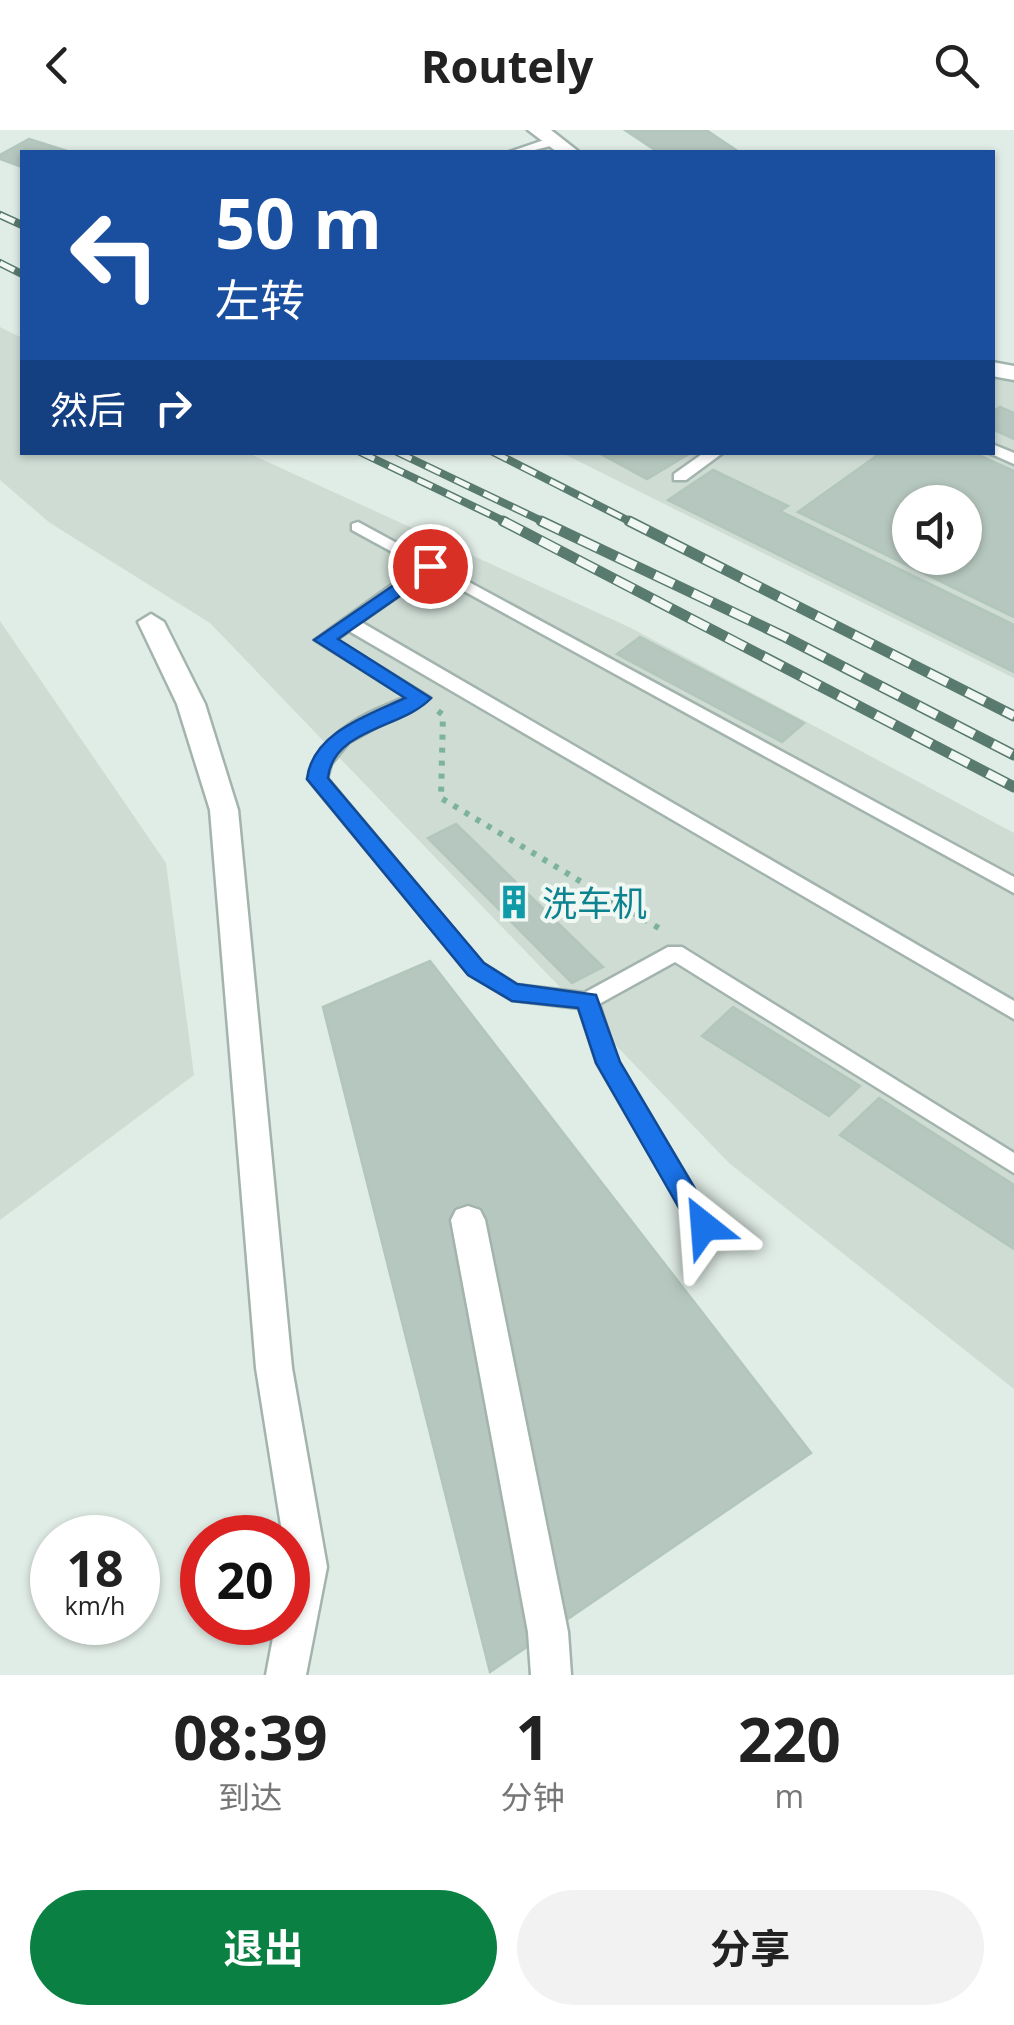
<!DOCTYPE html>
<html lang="zh">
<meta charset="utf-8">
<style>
:root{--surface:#fff;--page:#f2f2f2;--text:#222;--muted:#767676;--accent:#0b8043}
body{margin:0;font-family:"Open Sans","Noto Sans SC",sans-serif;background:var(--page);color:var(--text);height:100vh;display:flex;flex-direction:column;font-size:38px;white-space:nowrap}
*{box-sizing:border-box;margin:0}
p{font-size:32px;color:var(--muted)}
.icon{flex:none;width:55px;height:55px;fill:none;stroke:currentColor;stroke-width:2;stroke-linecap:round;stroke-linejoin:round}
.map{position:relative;height:1545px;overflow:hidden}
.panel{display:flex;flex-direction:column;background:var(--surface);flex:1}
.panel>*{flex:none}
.guide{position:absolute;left:20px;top:20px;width:975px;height:305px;border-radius:0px;box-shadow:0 2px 8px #0004;background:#1a4fa0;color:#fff;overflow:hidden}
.controls{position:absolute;left:892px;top:355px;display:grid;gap:20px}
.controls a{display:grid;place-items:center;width:90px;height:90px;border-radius:50%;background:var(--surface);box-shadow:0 2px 8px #0004;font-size:50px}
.speed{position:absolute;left:30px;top:1385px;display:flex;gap:20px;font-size:50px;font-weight:700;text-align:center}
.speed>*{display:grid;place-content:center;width:130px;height:130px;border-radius:50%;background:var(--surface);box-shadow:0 2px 8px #0004;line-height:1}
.speed small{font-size:25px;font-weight:400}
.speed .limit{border:15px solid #d22;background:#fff;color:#111}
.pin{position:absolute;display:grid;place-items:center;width:85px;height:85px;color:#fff;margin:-42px;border:5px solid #fff;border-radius:50%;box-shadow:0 2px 10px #0007}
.me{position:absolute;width:110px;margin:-55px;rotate:332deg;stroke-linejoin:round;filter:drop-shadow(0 0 8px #0008)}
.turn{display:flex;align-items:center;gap:35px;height:210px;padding:0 30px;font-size:45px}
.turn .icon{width:130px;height:130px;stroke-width:2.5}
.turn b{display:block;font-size:70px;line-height:85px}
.then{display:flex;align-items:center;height:95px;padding:0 30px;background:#0003;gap:20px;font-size:38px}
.eta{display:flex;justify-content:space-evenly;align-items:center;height:170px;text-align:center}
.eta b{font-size:60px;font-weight:700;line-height:70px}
.primary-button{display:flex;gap:20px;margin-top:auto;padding:20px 30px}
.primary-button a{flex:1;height:115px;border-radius:60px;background:var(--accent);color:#fff;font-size:40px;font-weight:700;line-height:115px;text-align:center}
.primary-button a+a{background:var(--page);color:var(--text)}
header{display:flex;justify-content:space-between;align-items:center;height:130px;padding:0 30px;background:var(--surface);font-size:45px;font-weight:700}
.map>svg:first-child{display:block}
.built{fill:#cedcd4;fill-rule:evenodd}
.building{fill:#b5c7be;stroke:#b2c6bc;stroke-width:2.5;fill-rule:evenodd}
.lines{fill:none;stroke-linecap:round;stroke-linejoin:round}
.service-casing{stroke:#a2b4ad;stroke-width:5}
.minor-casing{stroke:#a2b4ad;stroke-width:5}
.tertiary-casing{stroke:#a2b4ad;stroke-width:5}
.path{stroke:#7db39d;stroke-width:6;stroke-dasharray:5 8;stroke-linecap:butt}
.service{fill:#fff;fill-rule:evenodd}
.minor{fill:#fff;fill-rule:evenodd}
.tertiary{fill:#fff;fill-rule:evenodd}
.rail-far1-casing{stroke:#597a6e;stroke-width:8}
.rail-casing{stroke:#597a6e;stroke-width:11}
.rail-far1{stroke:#f1f8f4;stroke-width:5;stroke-dasharray:16;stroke-linecap:butt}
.rail{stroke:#f1f8f4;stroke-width:8;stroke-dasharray:21;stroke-linecap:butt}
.route{fill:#1a73e8;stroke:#114b97;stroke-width:2.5}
.labels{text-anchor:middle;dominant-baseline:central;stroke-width:8;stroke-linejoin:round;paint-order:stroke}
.culture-label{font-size:35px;fill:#0d838f;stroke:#f1f8f4;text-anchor:start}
</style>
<header><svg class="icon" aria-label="back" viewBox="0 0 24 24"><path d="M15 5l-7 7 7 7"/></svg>Routely<svg class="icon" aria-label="search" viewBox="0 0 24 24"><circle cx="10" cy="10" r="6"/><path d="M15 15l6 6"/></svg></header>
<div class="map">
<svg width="1014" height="1545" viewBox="0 0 1014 1545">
<rect width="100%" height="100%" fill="#e0ece6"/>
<g class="built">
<polygon points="0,197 22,208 22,322 248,323 631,498 1014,703 1014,1259 729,1033 210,493 50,393 0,350"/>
<path d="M993,241l21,4v303l-452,-225 430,-1zM910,372h55v56h-55z"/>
<polygon points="0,491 166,733 194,945 0,1090"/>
</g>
<g class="building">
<polygon points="625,0 706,0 739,22 658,22"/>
<polygon points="29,9 70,22 22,22 22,37 0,29 0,25"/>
<polygon points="1000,277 1014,283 1014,309 992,299 992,282"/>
<polygon points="597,322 692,322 647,349"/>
<path d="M882,322h90l42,19v146l-216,-105zM910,372h55v56h-55z"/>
<polygon points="713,340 788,376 780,381 1014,495 1014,542 668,370"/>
<polygon points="640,507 804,593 782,612 617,524"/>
<polygon points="456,694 603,837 572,853 428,708"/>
<polygon points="430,831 811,1323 490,1542 323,877"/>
<polygon points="733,877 860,956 829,986 702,906"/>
<polygon points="879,968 1014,1055 1014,1119 840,1005"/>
</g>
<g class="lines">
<g class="service-casing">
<g id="service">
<polygon points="553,7 559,11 558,14 527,22 509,22"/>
<polygon points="992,314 1014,323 1014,334 987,322 992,322"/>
<polygon points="705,322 724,322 686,350 674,350 674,344"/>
<path d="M358,392l656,355v16l-583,-320 -70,49 653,379v18l-665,-388 -13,9 94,58 -81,44 -18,22 -4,14 156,186 34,21 67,8 84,-46h14l332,206v20l-339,-211 -76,42 19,58 98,165 -4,7 -8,2 -8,-2 -99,-171 -18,-55 -67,-8 -43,-26 -161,-195c13,-47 56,-65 98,-82l-91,-57 103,-74 -66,-36v-6z"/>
</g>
</g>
<g class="minor-casing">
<g id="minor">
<polygon points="151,484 164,492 205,574 238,680 292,1238 327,1437 306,1545 266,1545 276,1492 288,1492 288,1408 283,1408 256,1238 210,680 177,574 138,492"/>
<polygon points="468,1076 480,1080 485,1090 568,1502 571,1545 531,1545 528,1502 451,1090 456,1080"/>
</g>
</g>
<g class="tertiary-casing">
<g id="tertiary">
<polygon points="528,0 551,0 579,22 557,22"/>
<polygon points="992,232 1014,236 1014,250 992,246"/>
</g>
</g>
<polyline class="path" points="438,581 443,585 441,668 662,800"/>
<use href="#service" class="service"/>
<use href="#minor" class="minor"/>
<use href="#tertiary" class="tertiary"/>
<g class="rail-far1-casing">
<g id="rail-far1">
<polyline points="0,85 22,95"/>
<polyline points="0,133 22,144"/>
<polyline points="360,322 508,393"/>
<polyline points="397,322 546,393"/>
<polyline points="493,322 633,393"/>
</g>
</g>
<g class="rail-casing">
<g id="rail">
<polyline points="503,391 1014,657"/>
<polyline points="541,391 785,507 1014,625"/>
<polyline points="629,391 1014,586"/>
</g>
</g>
<use href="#rail-far1" class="rail-far1"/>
<use href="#rail" class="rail"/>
</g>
<path class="route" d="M430,430l7,2v8l-99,69 93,59c-27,30 -98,30 -103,80l156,185 33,21 79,11 24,67 93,157 4,7 -4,8 -9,3 -10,-3 -98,-171 -18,-55 -66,-7 -44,-26 -161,-196c5,-46 61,-64 98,-81l-91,-58z"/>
<defs>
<g id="building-bare" transform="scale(2.7)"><path d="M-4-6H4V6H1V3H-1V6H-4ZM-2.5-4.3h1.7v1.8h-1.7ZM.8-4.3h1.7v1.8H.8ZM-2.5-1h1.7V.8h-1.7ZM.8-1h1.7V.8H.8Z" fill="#0f9aa8" stroke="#f1f8f4" stroke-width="2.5" paint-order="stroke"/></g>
</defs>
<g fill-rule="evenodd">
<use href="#building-bare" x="514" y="772"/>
</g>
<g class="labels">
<g class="culture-label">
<text x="542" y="772">洗车机</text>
</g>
</g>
</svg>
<div class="controls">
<a><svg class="icon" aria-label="sound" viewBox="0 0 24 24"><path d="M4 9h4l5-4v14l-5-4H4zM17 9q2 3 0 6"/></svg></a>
</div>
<div class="speed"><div>18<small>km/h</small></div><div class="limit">20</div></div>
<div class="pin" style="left:430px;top:436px;background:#d93025"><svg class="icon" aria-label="arrive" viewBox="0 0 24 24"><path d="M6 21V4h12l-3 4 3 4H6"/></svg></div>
<svg class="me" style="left:704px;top:1096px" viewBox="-20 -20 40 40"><path d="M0-17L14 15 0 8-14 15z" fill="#1a73e8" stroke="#fff" stroke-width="4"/></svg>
<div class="guide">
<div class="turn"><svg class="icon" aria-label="left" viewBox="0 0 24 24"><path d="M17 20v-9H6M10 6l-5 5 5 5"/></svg><div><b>50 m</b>左转</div></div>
<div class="then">然后<svg class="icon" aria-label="right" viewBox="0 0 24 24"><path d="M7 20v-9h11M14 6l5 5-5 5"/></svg></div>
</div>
</div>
<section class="panel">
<div class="eta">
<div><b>08:39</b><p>到达</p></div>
<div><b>1</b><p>分钟</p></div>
<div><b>220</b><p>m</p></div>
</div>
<div class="primary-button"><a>退出</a><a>分享</a></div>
</section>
